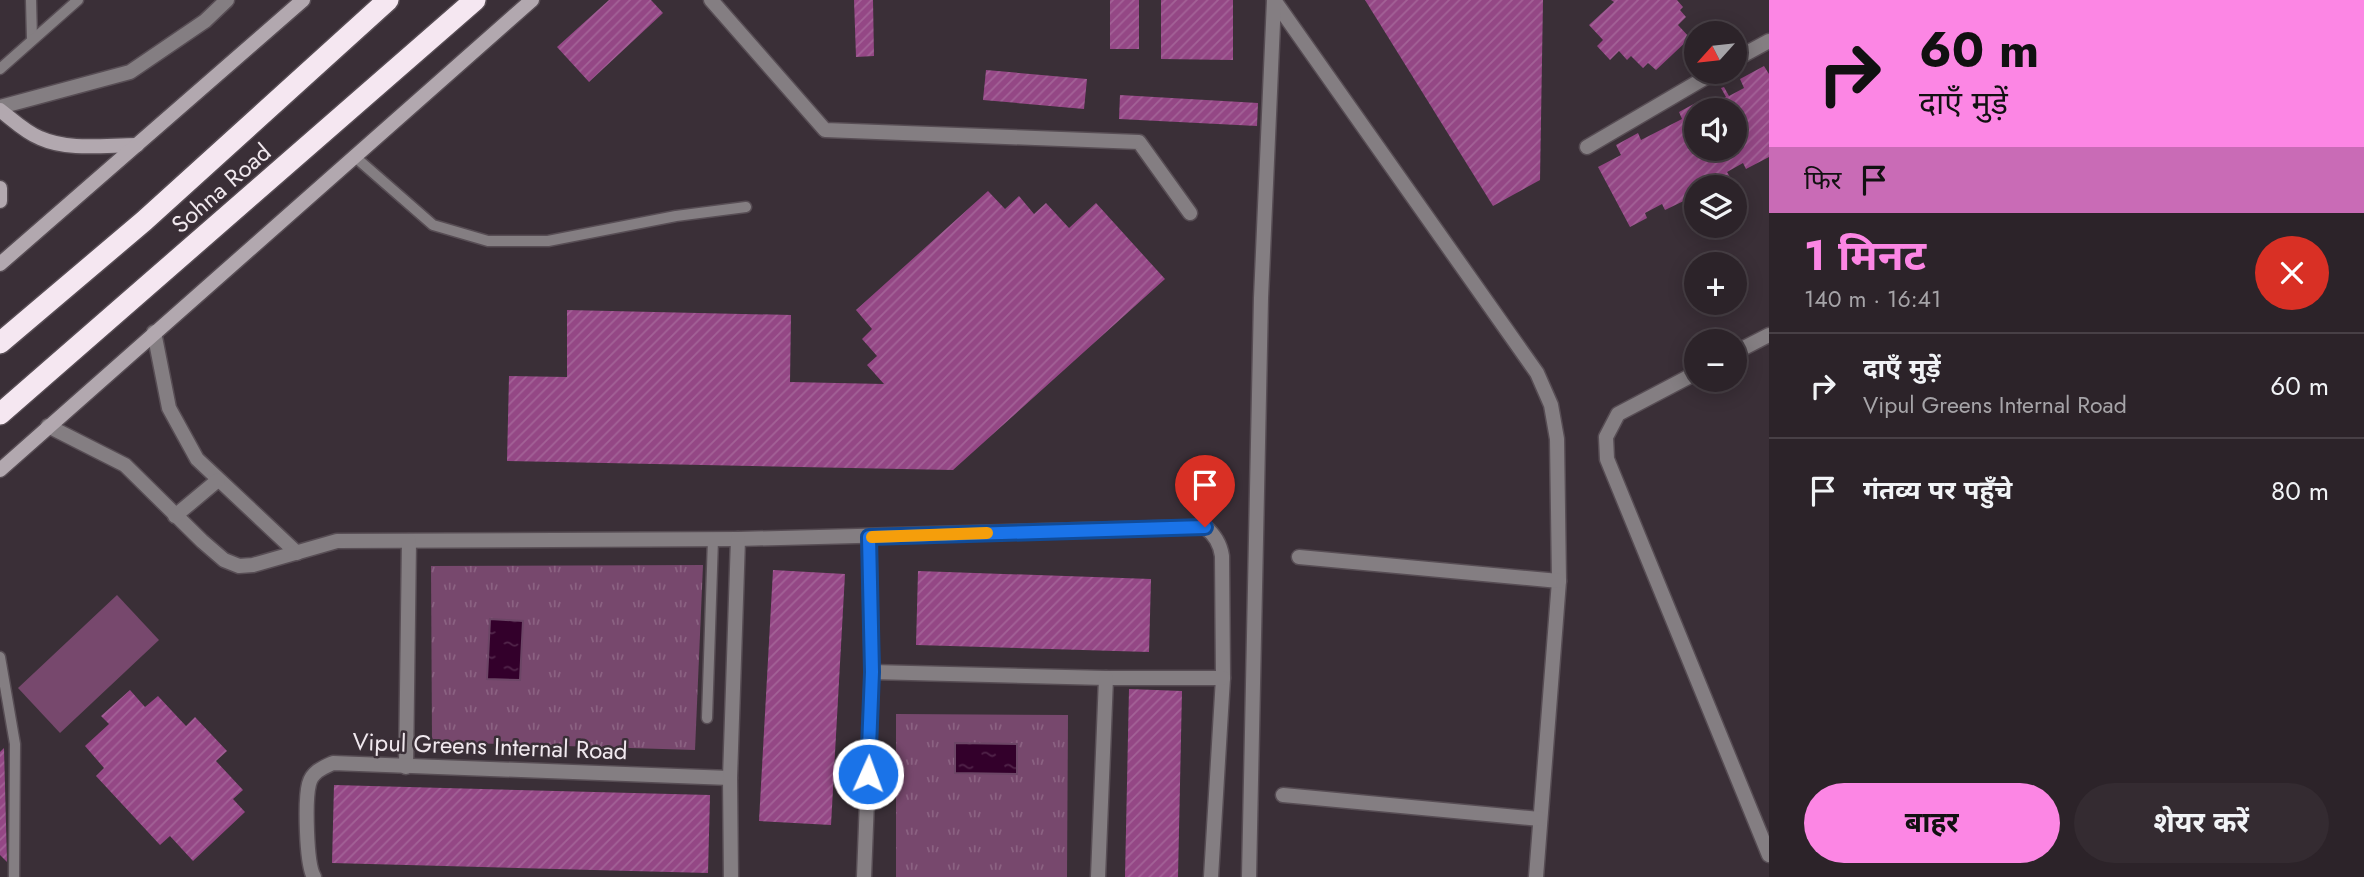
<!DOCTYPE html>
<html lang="hi">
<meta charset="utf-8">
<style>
:root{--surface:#2c2329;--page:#342b31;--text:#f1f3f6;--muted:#a6a4a8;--line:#484046;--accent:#fc86e4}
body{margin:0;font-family:Jost,"Noto Sans Devanagari",sans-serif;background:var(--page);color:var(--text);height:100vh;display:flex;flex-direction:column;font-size:26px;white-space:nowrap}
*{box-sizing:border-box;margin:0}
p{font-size:23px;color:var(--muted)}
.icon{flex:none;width:38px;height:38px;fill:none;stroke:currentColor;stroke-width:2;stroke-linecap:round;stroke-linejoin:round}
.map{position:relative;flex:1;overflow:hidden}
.sheet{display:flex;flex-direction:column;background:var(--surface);width:595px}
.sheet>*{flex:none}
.guide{background:#fc86e4;color:#111;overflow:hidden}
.needle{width:46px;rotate:243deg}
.buttons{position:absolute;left:1684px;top:21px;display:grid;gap:14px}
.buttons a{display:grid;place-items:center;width:63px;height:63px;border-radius:50%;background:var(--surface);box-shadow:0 4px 18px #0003,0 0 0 2px var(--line);font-size:35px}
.pin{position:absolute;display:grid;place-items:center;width:60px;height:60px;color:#fff;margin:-72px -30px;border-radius:50% 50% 50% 0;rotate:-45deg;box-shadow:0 0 7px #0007}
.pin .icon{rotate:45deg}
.me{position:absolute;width:77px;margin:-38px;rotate:2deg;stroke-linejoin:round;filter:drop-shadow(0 0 5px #0008)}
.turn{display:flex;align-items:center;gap:24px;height:147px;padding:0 35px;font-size:32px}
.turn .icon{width:91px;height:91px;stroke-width:2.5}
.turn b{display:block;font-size:49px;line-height:60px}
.then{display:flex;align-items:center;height:66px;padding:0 35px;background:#0003;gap:14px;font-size:26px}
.round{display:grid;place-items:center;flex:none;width:74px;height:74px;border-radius:37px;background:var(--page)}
.head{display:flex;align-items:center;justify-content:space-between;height:119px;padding:0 35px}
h1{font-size:42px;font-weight:700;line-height:52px;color:var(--accent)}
.cta{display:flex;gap:14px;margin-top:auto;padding:14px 35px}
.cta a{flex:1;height:80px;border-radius:42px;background:var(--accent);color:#111;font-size:28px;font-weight:700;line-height:80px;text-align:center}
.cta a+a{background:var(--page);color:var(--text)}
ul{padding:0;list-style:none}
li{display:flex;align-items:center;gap:21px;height:105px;padding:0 35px;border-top:2px solid var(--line)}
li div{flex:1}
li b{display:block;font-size:26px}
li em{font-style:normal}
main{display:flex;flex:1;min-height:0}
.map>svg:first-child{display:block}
.grass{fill:#77486d}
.park{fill:url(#park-tufts)}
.water{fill:url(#water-ripples);stroke:#6c4666;stroke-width:2}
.building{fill:url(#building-hatch);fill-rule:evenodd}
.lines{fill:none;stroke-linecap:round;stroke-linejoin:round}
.lane-casing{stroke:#574d54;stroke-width:13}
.street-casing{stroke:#574d54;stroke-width:17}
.secondary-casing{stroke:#574d54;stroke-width:17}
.highway-casing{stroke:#574d54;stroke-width:24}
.lane{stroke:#847e82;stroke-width:10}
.street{stroke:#847e82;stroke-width:14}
.secondary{stroke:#b2a8af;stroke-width:14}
.highway{stroke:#f5e7f1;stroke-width:21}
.route-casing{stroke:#114b97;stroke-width:18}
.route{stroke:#1a73e8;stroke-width:12}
.slow{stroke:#f59e0b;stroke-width:12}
.labels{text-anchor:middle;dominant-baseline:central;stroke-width:5;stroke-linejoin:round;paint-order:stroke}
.street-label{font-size:24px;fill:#f0e8ee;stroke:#3a2f37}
</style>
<main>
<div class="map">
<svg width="1769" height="877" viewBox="0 0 1769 877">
<defs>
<pattern id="park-tufts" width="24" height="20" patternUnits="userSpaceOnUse" patternTransform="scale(1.75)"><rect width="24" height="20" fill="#77486d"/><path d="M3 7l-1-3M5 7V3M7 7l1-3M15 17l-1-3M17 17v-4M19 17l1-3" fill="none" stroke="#8b6282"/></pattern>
<pattern id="water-ripples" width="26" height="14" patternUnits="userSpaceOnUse" patternTransform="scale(1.75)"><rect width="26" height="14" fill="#33002b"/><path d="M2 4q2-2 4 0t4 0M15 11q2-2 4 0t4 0" fill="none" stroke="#51254a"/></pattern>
<pattern id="building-hatch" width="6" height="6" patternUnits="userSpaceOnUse" patternTransform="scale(1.75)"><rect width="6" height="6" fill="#944785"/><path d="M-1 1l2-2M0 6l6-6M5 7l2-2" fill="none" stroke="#a36297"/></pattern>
</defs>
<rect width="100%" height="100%" fill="#3a2f37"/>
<polygon class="grass" points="117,595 159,640 60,733 18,688"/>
<g class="park">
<polygon points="703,565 695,750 432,742 431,566"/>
<polygon points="896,714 1068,715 1067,877 896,877"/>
</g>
<g class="water">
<polygon points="490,619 523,621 520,680 487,679"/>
<polygon points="955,743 1017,744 1017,774 955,773"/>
</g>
<g class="building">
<polygon points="609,0 651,0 663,13 589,82 557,47"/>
<polygon points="854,0 873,0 874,56 856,57"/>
<rect x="1110" y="0" width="29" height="49"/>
<polygon points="1161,0 1233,0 1233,60 1161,59"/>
<polygon points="1365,0 1543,0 1540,180 1493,206"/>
<polygon points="1611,0 1677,0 1683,7 1680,10 1686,17 1678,25 1690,38 1656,70 1648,63 1643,68 1631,56 1627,60 1619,51 1610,60 1597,46 1603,40 1589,25 1614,2"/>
<path d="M1764,66l5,8v83l-23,12 -3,-6 -16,9 3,5 -19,10h-15v8l-31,15 -3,-6 -17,9 2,5 -17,9 -32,-60 23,-12 -5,-10 22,-12 3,7 41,-21 -3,-7 24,-13 4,8 19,-10 -5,-9 3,-1 5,9 15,-8 -4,-9zM1696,110h38v39h-38z"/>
<polygon points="986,70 1087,79 1084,109 983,100"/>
<polygon points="1120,95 1258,103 1257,126 1119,119"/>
<polygon points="988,191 1005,209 1019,196 1034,214 1046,203 1069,228 1096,203 1165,279 953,470 507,461 509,376 567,377 567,310 791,315 790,382 884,384 867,365 877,356 862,339 872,329 856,310"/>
<polygon points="773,570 845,574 831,825 759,821"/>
<polygon points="918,571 1151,579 1149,652 916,645"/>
<polygon points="1129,689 1182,691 1178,877 1125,877"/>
<polygon points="130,690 145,707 158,696 186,726 195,717 227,751 216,761 243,790 233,799 245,812 193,861 170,836 160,845 96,776 104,768 85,746 109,724 101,716"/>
<polygon points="4,748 7,862 0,855 0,752"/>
<polygon points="334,785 710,795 708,873 332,863"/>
</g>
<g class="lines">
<g class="lane-casing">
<g id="lane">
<polyline points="31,0 32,39"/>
<polyline points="0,69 78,0"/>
<polyline points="354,156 433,225 488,241 548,241 676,216 746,207"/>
<polyline points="0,657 15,744 14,877"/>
<polyline points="707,718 713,539"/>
</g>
</g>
<g class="street-casing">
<g id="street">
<polyline points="711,0 825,130 1139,142 1190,213"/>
<polyline points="1274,0 1537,373 1551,405 1557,439 1559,581 1536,877"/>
<polyline points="1734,60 1769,41"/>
<polyline points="0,107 130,72 205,21 227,0"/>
<polyline points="1587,147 1715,72"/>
<polyline points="154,332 169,408 197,459 297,553"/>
<polyline points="1734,353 1769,335"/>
<polyline points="1696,373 1618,414 1606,437 1607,459 1769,855"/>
<path d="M48,426l77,39 77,76 22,19 15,6 14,-1 84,-24 401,-2 467,-12c10,8 15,16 17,29l1,122 -12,199"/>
<polyline points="175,516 218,480"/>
<polyline points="1299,557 1559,581"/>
<polyline points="872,672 1106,678 1223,678"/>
<polyline points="406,767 409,541"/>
<polyline points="1283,795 1540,819"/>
<path d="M314,877c-8,-13 -9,-77 -5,-93 3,-12 13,-16 24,-21l397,15"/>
<polyline points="731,877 730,778 738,539"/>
<polyline points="864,877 872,672 869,537"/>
<polyline points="1098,877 1106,678"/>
<polyline points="1249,877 1261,298 1274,0"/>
</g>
</g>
<g class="secondary-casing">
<g id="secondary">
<path d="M0,110c13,10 25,22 40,28 29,13 66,7 97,7"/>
<polyline points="0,188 0,201"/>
<polyline points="0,264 303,0"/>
<polyline points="0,470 532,0"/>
</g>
</g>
<g class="highway-casing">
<g id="highway">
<polyline points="0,343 144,221 388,0"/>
<polyline points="0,414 475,0"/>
</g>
</g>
<use href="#lane" class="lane"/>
<use href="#street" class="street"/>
<use href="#secondary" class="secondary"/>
<use href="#highway" class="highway"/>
</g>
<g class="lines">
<g class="route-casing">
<polyline id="route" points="868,774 872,672 869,537 1205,527"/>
</g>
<use href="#route" class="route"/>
<polyline class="slow" points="872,537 987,533"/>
</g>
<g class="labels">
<g class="street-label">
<text transform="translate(221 188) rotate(-41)">Sohna Road</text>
<text transform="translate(490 746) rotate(2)">Vipul Greens Internal Road</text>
</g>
</g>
</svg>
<div class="buttons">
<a><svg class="needle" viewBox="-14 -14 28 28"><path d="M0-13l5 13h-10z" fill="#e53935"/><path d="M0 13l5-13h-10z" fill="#a6a4a8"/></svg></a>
<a><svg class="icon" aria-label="sound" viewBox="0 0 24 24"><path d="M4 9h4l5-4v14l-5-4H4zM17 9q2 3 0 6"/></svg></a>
<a><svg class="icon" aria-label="layers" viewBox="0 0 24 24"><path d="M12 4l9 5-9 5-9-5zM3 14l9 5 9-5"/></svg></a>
<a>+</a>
<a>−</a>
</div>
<div class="pin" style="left:1205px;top:527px;background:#d93025"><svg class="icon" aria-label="arrive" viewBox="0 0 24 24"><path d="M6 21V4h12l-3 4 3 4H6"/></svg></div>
<svg class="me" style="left:868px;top:774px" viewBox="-20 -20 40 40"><circle r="17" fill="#1a73e8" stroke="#fff" stroke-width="3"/><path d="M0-11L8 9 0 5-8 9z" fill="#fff"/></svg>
</div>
<section class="sheet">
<div class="guide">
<div class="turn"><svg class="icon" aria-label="right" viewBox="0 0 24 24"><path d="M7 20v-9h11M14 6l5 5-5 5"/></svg><div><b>60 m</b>दाएँ मुड़ें</div></div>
<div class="then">फिर<svg class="icon" aria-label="arrive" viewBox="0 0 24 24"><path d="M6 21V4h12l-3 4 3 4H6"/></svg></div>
</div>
<div class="head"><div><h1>1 मिनट</h1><p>140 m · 16:41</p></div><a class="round" style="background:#d93025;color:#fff"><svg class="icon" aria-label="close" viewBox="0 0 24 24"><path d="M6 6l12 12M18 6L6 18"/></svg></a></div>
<ul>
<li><svg class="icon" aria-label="right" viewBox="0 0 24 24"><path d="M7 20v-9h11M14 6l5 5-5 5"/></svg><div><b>दाएँ मुड़ें</b><p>Vipul Greens Internal Road</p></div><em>60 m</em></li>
<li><svg class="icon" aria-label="arrive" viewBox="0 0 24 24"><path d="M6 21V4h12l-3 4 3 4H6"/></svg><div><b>गंतव्य पर पहुँचे</b></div><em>80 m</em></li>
</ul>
<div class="cta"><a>बाहर</a><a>शेयर करें</a></div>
</section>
</main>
